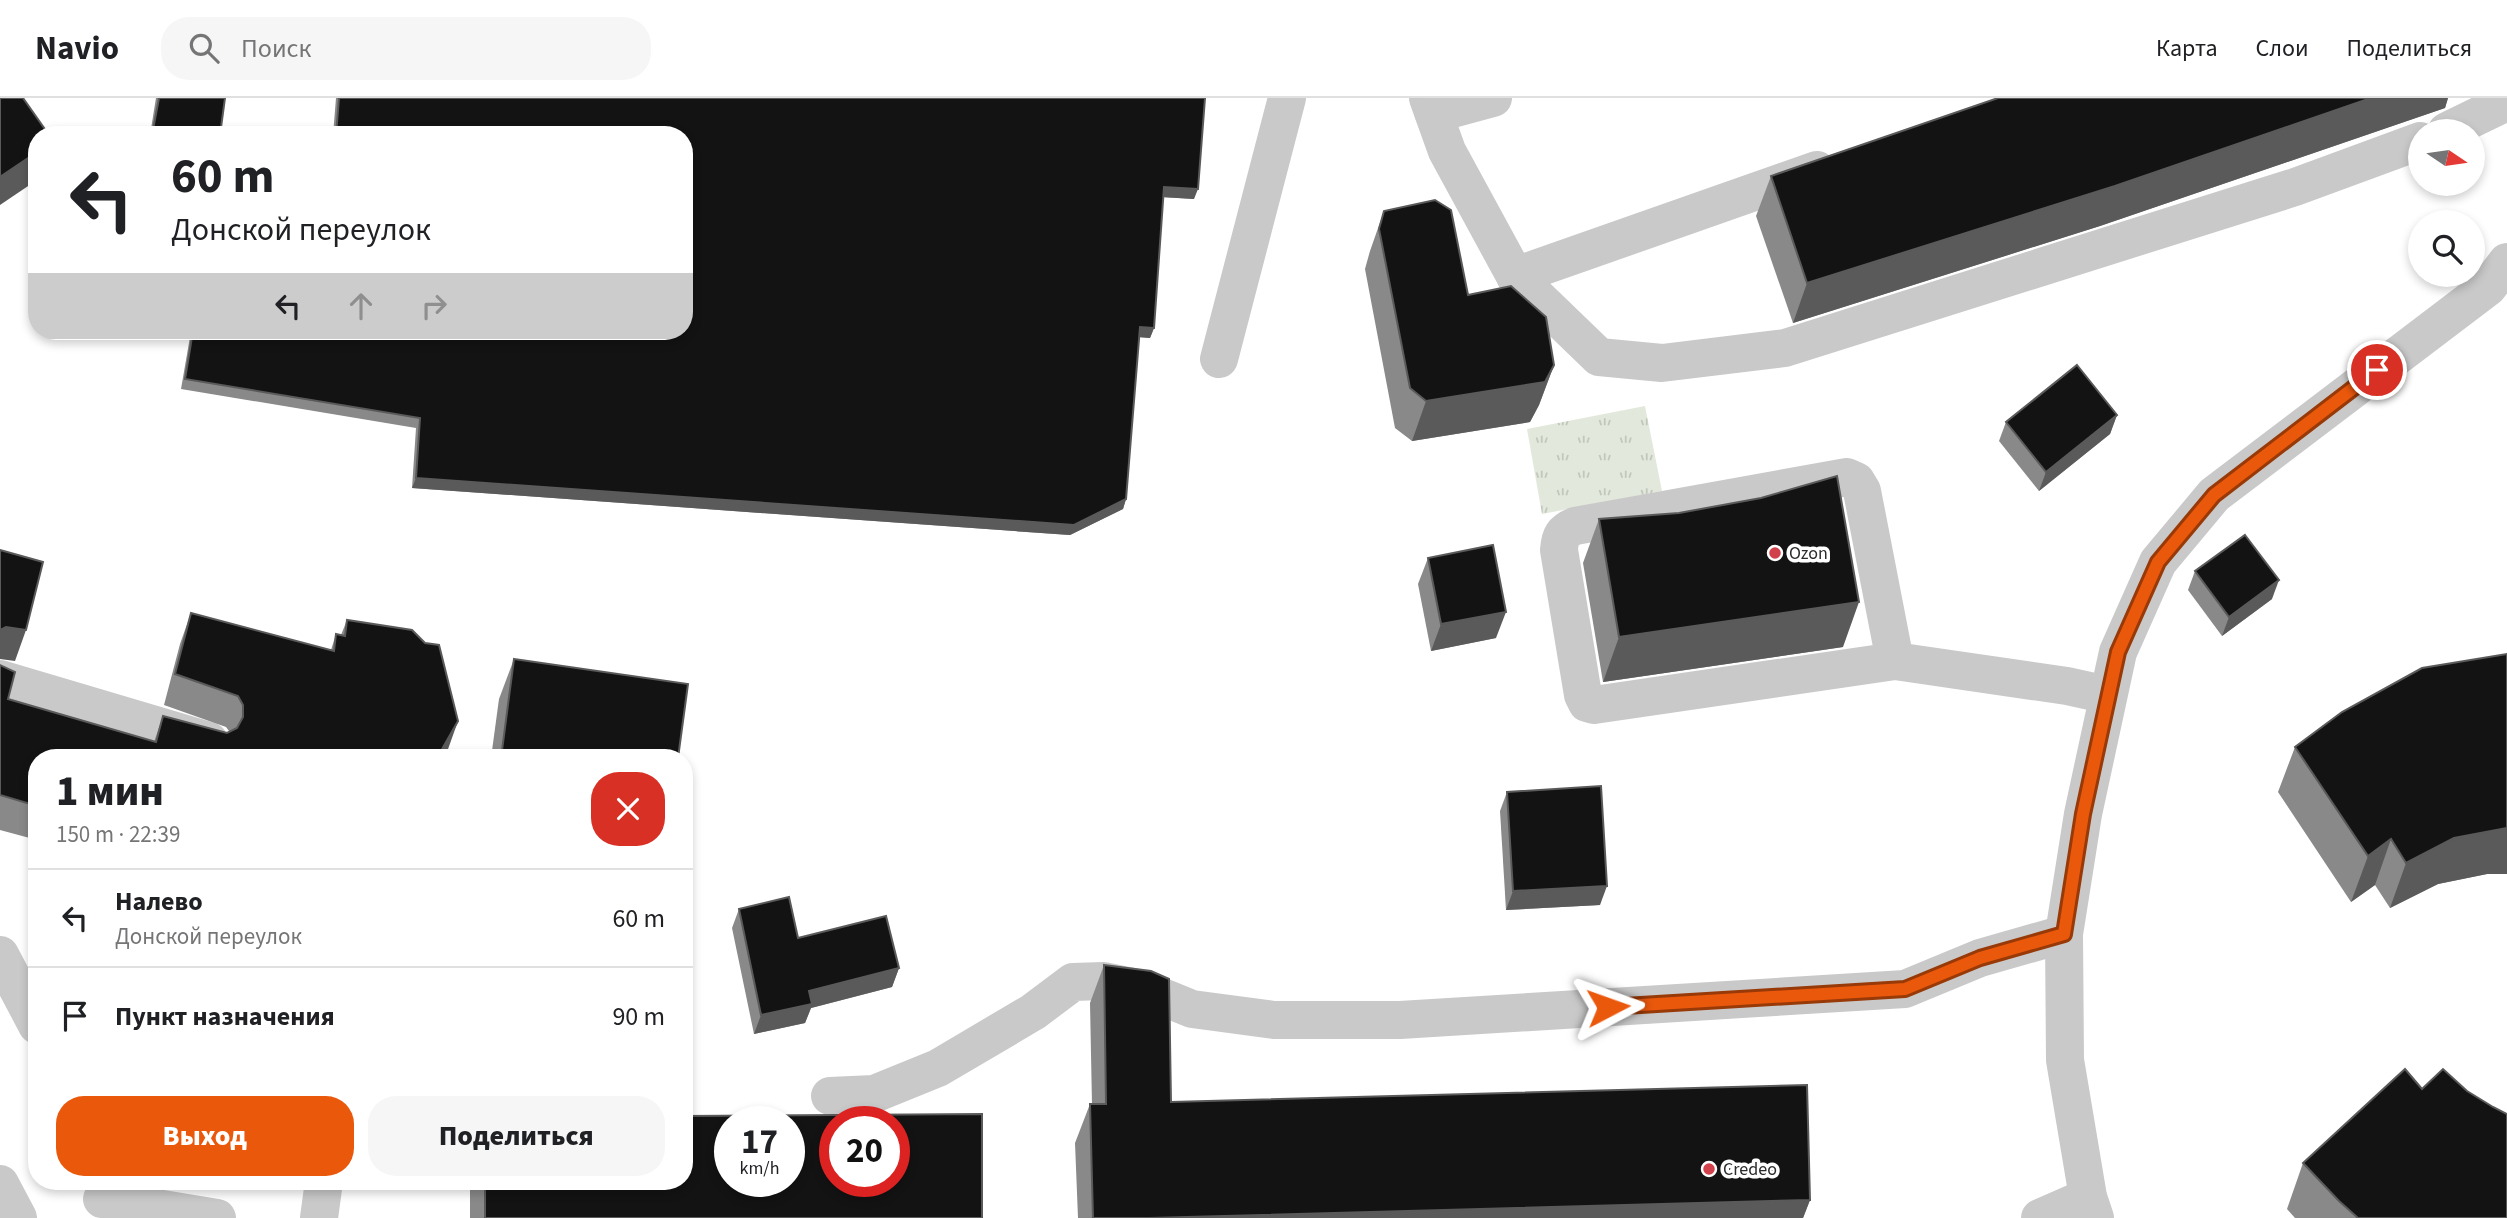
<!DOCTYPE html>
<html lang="ru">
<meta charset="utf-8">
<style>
:root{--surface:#fff;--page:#f6f6f6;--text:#202124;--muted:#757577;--line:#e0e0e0;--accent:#ea580c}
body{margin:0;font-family:"Source Sans 3",sans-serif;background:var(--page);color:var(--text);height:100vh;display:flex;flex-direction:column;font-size:26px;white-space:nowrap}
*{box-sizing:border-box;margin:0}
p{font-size:23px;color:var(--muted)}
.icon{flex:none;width:38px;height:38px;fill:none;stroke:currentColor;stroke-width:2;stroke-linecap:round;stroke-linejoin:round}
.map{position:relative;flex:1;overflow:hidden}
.side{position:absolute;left:28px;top:651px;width:665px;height:441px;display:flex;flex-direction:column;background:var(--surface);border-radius:28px;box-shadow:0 4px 10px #0003}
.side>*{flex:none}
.guide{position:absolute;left:28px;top:28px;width:665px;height:214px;border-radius:28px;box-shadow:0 4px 10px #0003;background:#fff;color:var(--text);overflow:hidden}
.needle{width:46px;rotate:103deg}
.tools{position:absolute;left:2408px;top:21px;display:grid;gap:14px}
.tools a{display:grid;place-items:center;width:77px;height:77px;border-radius:50%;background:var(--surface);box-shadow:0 4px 10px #0003;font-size:35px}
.speed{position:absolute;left:714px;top:1008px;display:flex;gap:14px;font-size:35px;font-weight:700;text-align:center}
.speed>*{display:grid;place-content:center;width:91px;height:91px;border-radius:50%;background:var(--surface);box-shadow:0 4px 10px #0003;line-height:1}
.speed small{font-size:18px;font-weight:400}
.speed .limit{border:10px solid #d22;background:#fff;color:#111}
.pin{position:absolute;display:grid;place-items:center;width:60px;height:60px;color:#fff;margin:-30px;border:4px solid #fff;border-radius:50%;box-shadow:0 2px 7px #0007}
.me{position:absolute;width:77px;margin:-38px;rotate:86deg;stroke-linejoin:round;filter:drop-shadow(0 0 5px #0008)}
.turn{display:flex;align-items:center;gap:24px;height:147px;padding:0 28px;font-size:32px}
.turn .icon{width:91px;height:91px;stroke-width:2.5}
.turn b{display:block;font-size:49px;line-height:60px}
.lanes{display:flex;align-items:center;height:66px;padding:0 28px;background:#0003;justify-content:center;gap:35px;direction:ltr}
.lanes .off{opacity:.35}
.round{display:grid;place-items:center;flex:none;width:74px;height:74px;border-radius:28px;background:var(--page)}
.headline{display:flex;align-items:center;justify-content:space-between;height:119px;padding:0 28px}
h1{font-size:42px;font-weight:800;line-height:52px}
.action{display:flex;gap:14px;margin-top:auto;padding:14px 28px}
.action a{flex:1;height:80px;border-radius:28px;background:var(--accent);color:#fff;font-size:28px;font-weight:800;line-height:80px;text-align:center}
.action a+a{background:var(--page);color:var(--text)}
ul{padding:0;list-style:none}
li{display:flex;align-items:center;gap:21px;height:98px;padding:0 28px;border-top:2px solid var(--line)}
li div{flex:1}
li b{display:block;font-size:26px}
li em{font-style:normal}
header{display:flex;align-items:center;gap:42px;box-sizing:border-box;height:98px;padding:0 35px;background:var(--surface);border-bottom:2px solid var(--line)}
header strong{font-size:33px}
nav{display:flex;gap:38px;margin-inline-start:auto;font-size:24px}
.search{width:490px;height:63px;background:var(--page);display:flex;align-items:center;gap:18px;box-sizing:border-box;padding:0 24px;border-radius:28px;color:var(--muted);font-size:26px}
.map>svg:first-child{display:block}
.park{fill:url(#park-tufts)}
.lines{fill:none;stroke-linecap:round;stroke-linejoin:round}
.minor{stroke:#c9c9c9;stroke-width:38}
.wall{fill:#898989}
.shaded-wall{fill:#5a5a5a}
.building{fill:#131313;stroke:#5a5a5a;stroke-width:2;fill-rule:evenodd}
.route-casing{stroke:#983908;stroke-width:18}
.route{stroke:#ea580c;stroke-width:12}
.poi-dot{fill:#d0414c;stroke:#fff;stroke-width:2.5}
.labels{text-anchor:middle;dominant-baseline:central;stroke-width:7;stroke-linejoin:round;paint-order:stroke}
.poi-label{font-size:18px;fill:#2c2c2c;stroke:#fff;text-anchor:start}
</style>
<header>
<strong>Navio</strong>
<div class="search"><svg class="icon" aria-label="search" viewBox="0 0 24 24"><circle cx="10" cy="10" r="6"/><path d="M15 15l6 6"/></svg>Поиск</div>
<nav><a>Карта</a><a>Слои</a><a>Поделиться</a></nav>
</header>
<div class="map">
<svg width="2507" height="1120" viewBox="0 0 2507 1120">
<defs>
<pattern id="park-tufts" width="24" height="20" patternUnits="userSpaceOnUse" patternTransform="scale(1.75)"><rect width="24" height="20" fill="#e2e8db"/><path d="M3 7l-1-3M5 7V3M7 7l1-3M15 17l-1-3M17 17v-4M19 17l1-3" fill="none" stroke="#c2c7bc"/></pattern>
</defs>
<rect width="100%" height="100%" fill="#fff"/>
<polygon class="park" points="1645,308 1662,393 1542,416 1527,331"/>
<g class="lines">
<g class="minor">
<polyline points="1428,0 1447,53 1515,178 1599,259 1662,265 1785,250 2295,89 2420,43"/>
<polyline points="1434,16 1493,0"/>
<polyline points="2447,33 2507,4"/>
<polyline points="1515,178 1817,72"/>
<polyline points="1219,261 1287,0"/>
<path d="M1895,563l-33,-170 -6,-10 -9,-4 -272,49c-12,5 -15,10 -16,24l24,145 4,8 7,2 301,-44 172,25 41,9"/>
<polyline points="0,581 209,643"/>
<polyline points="0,857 37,927"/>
<polyline points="830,998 874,996 938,970 1033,914 1073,884 1104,883 1143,891 1192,911 1274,922 1400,922 1905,891 1980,860 2064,836"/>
<polyline points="0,1086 18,1120"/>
<polyline points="102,1101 217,1120"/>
<polyline points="319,1120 324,1083"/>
<polyline points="2040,1120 2088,1099"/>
<polyline points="2095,1120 2088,1099 2065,962 2064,836 2083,716 2118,554 2158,464 2214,397 2488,189 2507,164"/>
</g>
</g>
<g class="wall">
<polygon points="156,0 225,0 220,37 150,37"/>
<polygon points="336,0 1205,0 1194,101 1163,99 1154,230 1150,240 1139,239 1126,401 1123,411 1070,437 412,390 416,330 181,291 191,233 684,233 684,37 333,37"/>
<polygon points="1998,0 2448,0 2445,10 2100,128 1793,225 1756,118 1771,78"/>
<polygon points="1384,113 1468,197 1554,267 1539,307 1530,324 1412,343 1395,330 1365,171 1370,153"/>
<polygon points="2117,317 2110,336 2039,393 1999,343 2006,324"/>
<polygon points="1599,421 1843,549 1603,584 1583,465"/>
<polygon points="1428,460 1496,540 1431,553 1418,486"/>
<polygon points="2195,473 2272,501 2222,538 2188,492"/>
<polygon points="191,515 331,552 336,536 341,537 347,522 447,654 444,660 37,660 37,742 0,732 0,567 8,601 154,644 163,618 227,635 229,633 226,629 164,607 180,546"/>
<polygon points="2507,556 2507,776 2487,776 2438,786 2390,810 2375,787 2351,804 2278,694 2295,649"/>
<polygon points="514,561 678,660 491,660 499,601"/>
<polygon points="1507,694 1600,807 1506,812 1500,713"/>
<polygon points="739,811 798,840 899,870 892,889 811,910 805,925 754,936 732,830"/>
<polygon points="1104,867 1171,1004 1810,1102 1803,1120 1078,1120 1075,1045 1090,1006 1092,1006 1090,905"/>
<polygon points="2422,991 2467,993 2493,1009 2507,1120 2295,1120 2287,1111 2303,1065"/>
<polygon points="470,1083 684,1083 982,1120 470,1120"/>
</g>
<g class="shaded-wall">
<polygon points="2371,0 2448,0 2445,10 2100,128 1793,225 1807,185"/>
<polygon points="37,54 37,82 0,107 0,79"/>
<polygon points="1164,89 1198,91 1194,101 1160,99"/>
<polygon points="1140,229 1154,230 1150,240 1137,239"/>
<polygon points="1554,267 1539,307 1530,324 1412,343 1426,303"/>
<polygon points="2117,317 2110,336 2039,393 2046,374"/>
<polygon points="416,380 1126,401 1123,411 1070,437 412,390"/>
<polygon points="2279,482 2272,501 2222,538 2229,519"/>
<polygon points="1859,504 1843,549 1603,584 1619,539"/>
<polygon points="1506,514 1496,540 1431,553 1441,526"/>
<polygon points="6,529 26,532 15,563 0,561 0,532"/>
<polygon points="458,623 447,654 444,660 437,660"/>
<polygon points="2503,730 2507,730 2507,776 2487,776 2438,786 2390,810 2406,765 2454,740"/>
<polygon points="2391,741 2375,787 2351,804 2368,758"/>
<polygon points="1607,788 1600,807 1506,812 1513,793"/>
<polygon points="899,870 892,889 811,910 805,925 754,936 761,917 809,893"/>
<polygon points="1810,1102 1803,1120 1149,1120"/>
</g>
<g class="building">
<polygon points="0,0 23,0 49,37 37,37 37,54 0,79"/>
<polygon points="159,0 225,0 220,37 152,37"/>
<polygon points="339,0 1205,0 1198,91 1164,89 1154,230 1140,229 1126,401 1074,427 416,380 420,320 185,281 193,233 684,233 684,37 336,37"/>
<polygon points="1998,0 2371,0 2115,88 1807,185 1771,78"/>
<polygon points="1435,102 1451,112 1468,197 1511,188 1546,219 1554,267 1545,284 1426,303 1410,290 1379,131 1384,113"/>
<polygon points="2077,267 2117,317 2046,374 2006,324"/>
<polygon points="1837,378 1859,504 1619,539 1599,421 1679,415 1761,400"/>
<polygon points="2245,437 2279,482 2229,519 2195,473"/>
<polygon points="1493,447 1506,514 1441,526 1428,460"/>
<polygon points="0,452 43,464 26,532 6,529 0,532"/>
<polygon points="191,515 334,553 336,536 345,538 347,522 412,532 425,545 439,547 458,623 437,660 261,660 247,658 247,660 37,660 37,708 0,697 0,567 15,574 8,601 156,644 163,618 227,635 237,630 243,619 243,607 238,598 175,576"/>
<polygon points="2507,556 2507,730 2454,740 2406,765 2391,741 2368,758 2295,649 2342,614 2422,570"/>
<polygon points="514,561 688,586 678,660 501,660"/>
<polygon points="1601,688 1607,788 1513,793 1507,694"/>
<polygon points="789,799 798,840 886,818 899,870 809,893 812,906 761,917 739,811"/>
<polygon points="1104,867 1151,873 1169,881 1171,1004 1807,987 1810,1102 1149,1120 1093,1120 1090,1006 1106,1006"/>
<polygon points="2405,971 2422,991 2443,971 2467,993 2493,1009 2507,1016 2507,1120 2358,1120 2339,1103 2303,1065"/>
<path d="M982,1016v104h-497v-37h199v-65zM730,1024h59v59h-59zM835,1024h59v59h-59z"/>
</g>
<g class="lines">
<g class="route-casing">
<polyline id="route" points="1608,909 1905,891 1980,860 2064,836 2083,716 2118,554 2158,464 2214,397 2377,272"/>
</g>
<use href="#route" class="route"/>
</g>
<g class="poi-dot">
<circle cx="1775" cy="455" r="7"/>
<circle cx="1709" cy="1071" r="7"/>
</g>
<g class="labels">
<g class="poi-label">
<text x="1789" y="455">Ozon</text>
<text x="1723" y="1071">Credeo</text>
</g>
</g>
</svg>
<div class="tools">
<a><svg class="needle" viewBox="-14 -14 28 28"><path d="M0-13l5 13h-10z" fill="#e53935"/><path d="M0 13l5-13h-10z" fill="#757577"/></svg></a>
<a><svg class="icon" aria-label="search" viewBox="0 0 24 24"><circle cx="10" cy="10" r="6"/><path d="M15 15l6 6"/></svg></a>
</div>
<div class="speed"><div>17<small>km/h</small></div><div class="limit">20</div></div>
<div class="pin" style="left:2377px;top:272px;background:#d93025"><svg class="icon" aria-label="arrive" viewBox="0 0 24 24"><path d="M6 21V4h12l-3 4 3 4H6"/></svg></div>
<svg class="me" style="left:1608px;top:909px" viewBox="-20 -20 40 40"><path d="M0-17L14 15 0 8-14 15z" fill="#ea580c" stroke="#fff" stroke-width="4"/></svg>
<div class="guide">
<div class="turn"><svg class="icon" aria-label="left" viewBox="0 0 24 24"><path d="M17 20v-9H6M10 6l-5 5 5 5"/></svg><div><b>60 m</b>Донской переулок</div></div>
<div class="lanes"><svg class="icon" aria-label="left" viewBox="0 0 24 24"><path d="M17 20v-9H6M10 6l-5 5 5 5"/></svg><svg class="icon off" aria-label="ahead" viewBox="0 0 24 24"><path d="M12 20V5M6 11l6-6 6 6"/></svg><svg class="icon off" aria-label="right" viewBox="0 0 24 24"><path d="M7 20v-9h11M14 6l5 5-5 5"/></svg></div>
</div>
<section class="side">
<div class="headline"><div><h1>1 мин</h1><p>150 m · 22:39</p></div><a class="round" style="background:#d93025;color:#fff"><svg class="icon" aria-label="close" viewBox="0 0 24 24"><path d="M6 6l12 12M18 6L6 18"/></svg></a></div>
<ul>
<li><svg class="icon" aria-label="left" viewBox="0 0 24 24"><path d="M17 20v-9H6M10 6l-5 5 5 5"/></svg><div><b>Налево</b><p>Донской переулок</p></div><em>60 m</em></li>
<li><svg class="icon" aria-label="arrive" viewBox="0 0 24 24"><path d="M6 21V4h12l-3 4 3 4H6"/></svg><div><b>Пункт назначения</b></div><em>90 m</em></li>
</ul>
<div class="action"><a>Выход</a><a>Поделиться</a></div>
</section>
</div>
